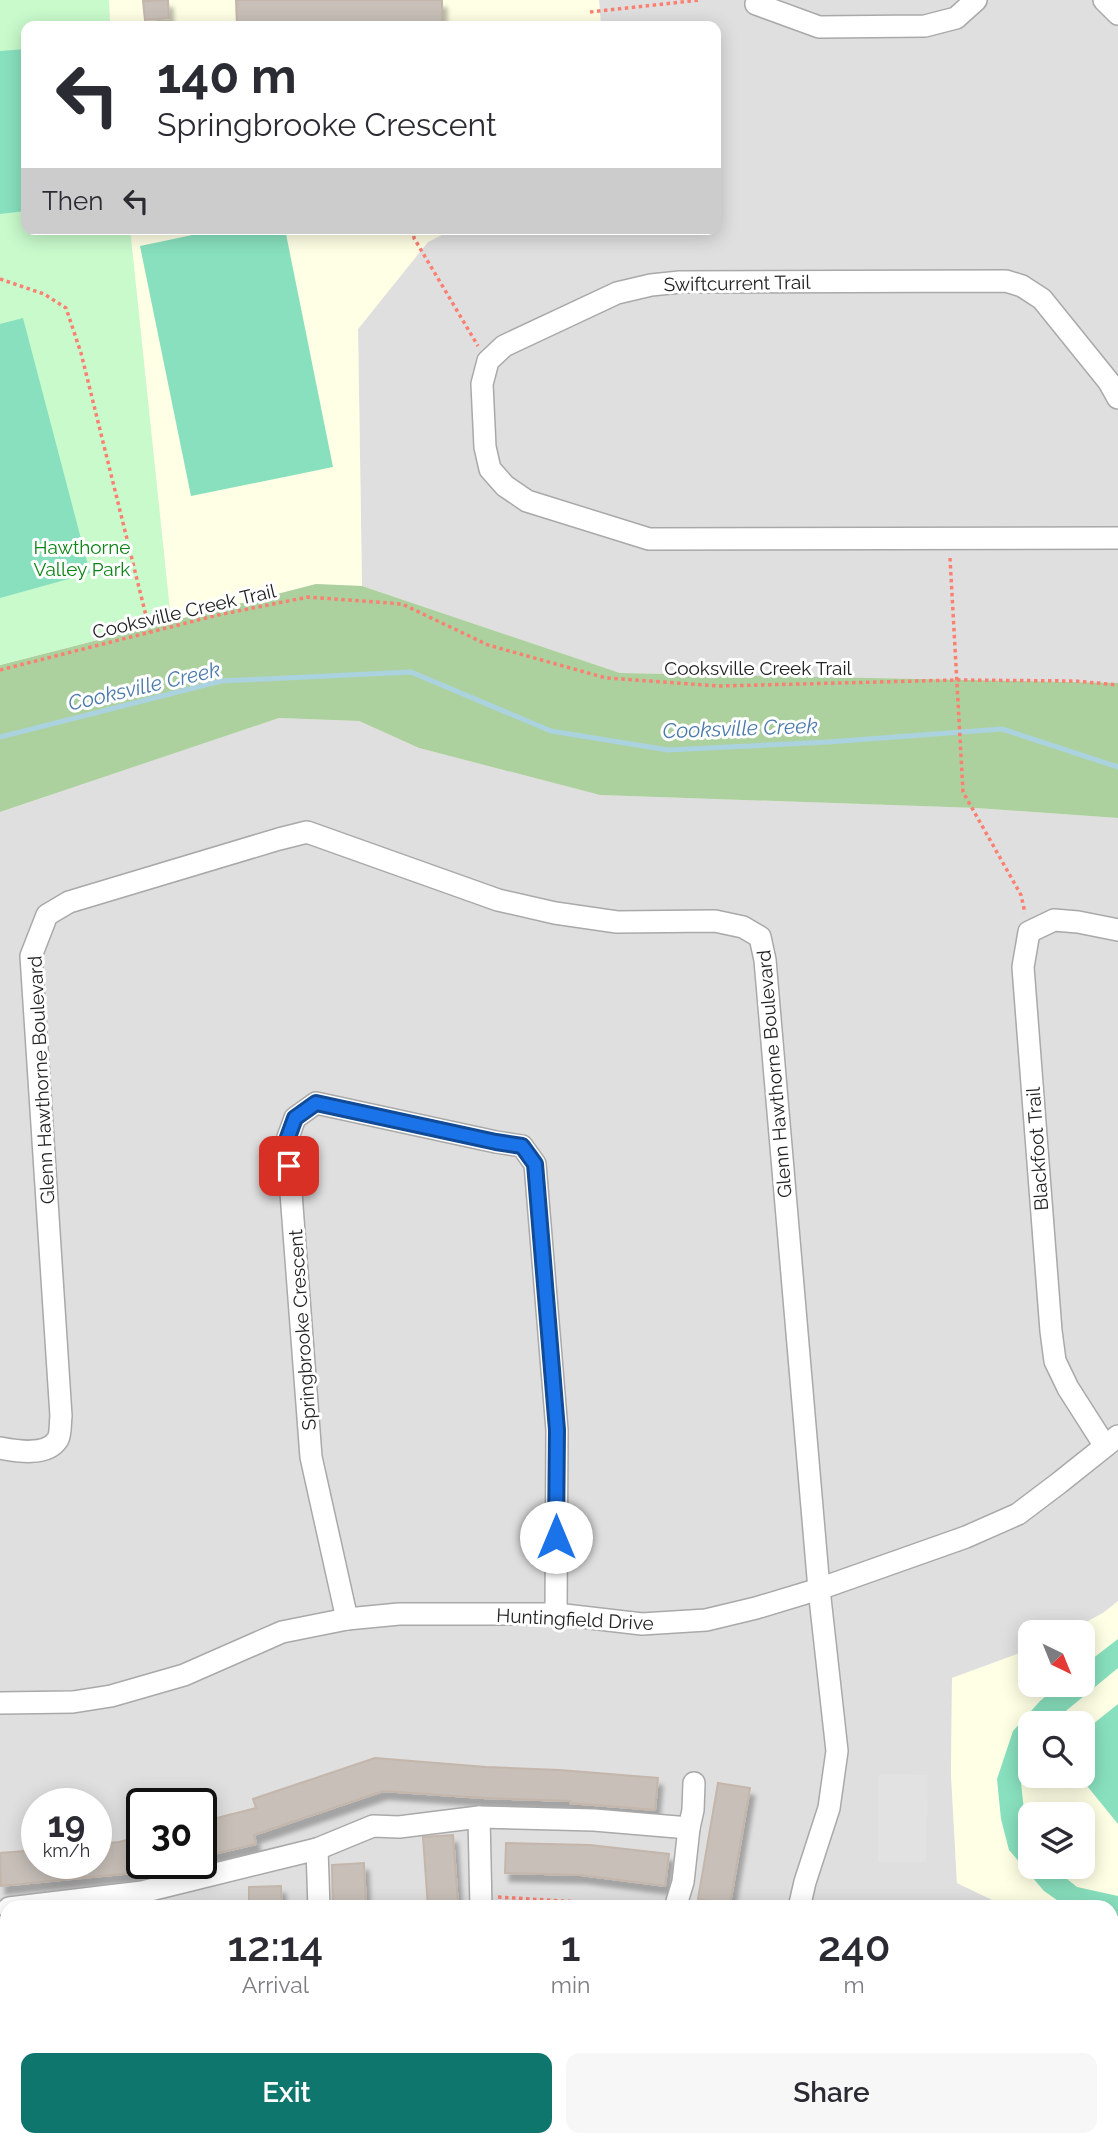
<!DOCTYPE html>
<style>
:root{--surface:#fff;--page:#f7f7f7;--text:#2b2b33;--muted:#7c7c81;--accent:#0f766e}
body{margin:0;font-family:Raleway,sans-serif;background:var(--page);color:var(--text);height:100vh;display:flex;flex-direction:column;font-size:26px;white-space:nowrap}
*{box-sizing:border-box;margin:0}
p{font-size:23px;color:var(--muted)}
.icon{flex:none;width:38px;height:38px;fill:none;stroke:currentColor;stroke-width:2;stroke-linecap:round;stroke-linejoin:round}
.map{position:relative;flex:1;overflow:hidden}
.details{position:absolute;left:0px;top:1900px;width:1118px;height:247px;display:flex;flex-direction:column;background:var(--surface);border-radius:21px 21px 0 0;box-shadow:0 4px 18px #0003}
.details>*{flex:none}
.banner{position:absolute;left:21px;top:21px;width:700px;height:214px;border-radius:14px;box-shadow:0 4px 18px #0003;background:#fff;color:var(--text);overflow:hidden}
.needle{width:46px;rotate:137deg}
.controls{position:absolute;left:1018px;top:1620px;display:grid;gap:14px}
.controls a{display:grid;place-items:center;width:77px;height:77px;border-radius:14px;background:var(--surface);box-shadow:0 4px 18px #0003;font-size:35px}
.speed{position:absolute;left:21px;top:1788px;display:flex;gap:14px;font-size:35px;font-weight:700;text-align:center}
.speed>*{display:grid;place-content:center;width:91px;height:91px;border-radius:50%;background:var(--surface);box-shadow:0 4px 18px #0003;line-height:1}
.speed small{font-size:18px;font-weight:400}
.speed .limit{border:4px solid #111;border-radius:10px;background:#fff;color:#111}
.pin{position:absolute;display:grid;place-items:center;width:60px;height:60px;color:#fff;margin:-30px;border-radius:14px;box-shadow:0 4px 10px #0006}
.me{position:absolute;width:77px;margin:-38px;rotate:0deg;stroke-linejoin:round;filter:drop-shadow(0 0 5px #0008)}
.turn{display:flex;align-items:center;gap:24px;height:147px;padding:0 21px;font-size:32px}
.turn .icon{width:91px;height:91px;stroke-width:2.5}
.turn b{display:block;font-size:49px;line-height:60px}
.then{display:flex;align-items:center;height:66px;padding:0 21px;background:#0003;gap:14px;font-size:26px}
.eta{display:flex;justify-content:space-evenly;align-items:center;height:119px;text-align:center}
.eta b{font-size:42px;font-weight:600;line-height:49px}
.button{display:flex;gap:14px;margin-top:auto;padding:14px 21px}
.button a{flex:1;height:80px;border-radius:14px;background:var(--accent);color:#fff;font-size:28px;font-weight:600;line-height:80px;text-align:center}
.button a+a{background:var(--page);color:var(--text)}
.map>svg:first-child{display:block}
.residential{fill:#e0dfdf;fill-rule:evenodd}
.commercial{fill:#f2dad9}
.education{fill:#ffffe5;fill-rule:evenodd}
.forest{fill:#add19e}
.park{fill:#c8facc}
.pitch{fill:#88e0be}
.parking{fill:#e2e2e2}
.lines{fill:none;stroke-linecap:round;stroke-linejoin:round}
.stream{stroke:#aad3df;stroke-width:5}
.building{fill:#c7bfb8;stroke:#c4b6ab;stroke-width:2;filter:url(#shadow)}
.minor-casing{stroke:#a9a9a9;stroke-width:24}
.path{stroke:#fa8072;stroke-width:3.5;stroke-dasharray:3.5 3.5;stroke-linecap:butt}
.minor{stroke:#fff;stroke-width:21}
.route-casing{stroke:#114b97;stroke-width:18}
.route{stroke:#1a73e8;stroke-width:12}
.labels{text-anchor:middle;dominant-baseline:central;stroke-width:6;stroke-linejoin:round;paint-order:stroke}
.street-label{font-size:19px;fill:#222;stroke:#fff}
.park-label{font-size:19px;fill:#0c8416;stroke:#fff}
.water-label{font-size:21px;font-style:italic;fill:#4a7aab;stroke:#fff}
</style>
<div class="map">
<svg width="1118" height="2146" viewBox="0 0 1118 2146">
<defs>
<filter id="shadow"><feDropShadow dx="4.5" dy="8" stdDeviation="2" flood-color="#0004"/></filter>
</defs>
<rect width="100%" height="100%" fill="#f2efe9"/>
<g class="residential">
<polygon points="599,0 1118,0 1118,683 620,673 362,586 358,329 428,241 454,229 716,229 716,26 601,26"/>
<path d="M279,718l80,3 60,27 181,47 376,13 142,10v783l-15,12 -37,20h-35v16l-79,29 -1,96 6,109 50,24 -1000,1v232h749v6h-756v-1334zM37,1804h59v60h-59zM142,1804h59v60h-59z"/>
<polygon points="1111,1959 1118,1962 1118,2146 1039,2146 1038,2143 978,2140 1111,2140"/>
</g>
<polygon class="commercial" points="833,2140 978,2140 1038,2142 1039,2146 833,2146"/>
<g class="education">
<polygon points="109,0 599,0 601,26 110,26"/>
<polygon points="130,229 454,229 428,242 358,329 362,586 316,584 171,621"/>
<path d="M1118,1601v361l-7,-3v-51l-104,-1 -50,-24 -6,-109 1,-96 79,-29v36h52v-52h-17l37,-20zM1031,1724h52v52h-52zM1031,1815h52v52h-52z"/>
</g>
<polygon class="forest" points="316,584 362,586 620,673 1118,683 1118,818 976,808 600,795 419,748 359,721 279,718 0,812 0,665"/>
<g class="park">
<polygon points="0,0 109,0 110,26 26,26 26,229 130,229 171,621 0,665"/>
<rect x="224" y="2140" width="54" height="6"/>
</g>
<g class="pitch">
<polygon points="26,49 26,211 0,214 0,51"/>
<polygon points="221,229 285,229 333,467 191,496 140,246"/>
<polygon points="23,318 90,573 0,598 0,324"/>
<polygon points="1118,1639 1118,1668 1050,1724 1031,1724 1031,1752 1021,1783 1025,1819 1031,1835 1031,1867 1052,1867 1077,1887 1118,1896 1118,1916 1111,1915 1111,1908 1074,1907 1064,1905 1044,1891 1009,1850 1001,1819 997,1779 1013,1731 1040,1701 1059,1685 1083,1685 1083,1666"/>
<polygon points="1118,1704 1118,1824 1079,1776 1083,1776 1083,1732"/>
</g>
<g class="parking">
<polygon points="879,1774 928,1775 926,1862 878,1862"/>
<polygon points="1111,1972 1118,1973 1118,2061 1111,2062"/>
</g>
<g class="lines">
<polyline class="stream" points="0,737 221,681 411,672 551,731 668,750 828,742 1002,729 1118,767"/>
</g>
<g class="building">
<polygon points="168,0 169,18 145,20 143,1"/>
<polygon points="236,0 442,0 442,26 237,26"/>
<polygon points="375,1758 486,1767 560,1770 658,1778 655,1810 570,1803 570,1801 483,1798 383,1791 254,1835 256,1844 201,1857 201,1822 256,1808 253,1799"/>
<polygon points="718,1783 750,1788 730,1904 698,1899"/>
<polygon points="453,1835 458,1905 428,1907 423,1837"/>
<polygon points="142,1836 142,1872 1,1886 0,1853 37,1850 37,1864 96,1864 96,1844 119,1842"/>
<polygon points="506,1843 590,1845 669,1854 665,1886 581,1875 505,1873"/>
<polygon points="364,1863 366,1908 333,1908 332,1865"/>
<polygon points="281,1886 282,1908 249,1908 249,1887"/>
</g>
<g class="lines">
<g class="minor-casing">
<g id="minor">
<polyline points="1104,0 1118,14"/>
<polyline points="756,4 819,27 925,26 956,18 976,0"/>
<polyline points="1118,398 1109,382 1042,299 1022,286 1006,281 680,282 651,285 617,293 504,346 488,361 482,384 485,447 490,469 505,486 527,501 649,539 1118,538"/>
<polyline points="1105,1446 1068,1388 1055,1361 1051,1331 1023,967 1029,932 1054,920 1078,922 1118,930"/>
<path d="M0,1448c16,3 47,9 58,-9 3,-6 2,-16 3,-23l-30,-460 16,-41 22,-13 210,-63 28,-7 191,68 57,13 62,9 98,-1 28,6 17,10 5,23 54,629 18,162 -8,57 -24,74 -6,26"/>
<polyline points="347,1619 311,1457 287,1140 295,1118 316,1103 496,1142 522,1146 535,1164 557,1430 556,1614"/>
<polyline points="0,1703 73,1702 111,1696 184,1675 282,1632 347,1619 399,1614 556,1614 642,1624 706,1620 756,1608 819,1589 966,1537 1018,1514 1059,1483 1118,1436"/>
<polyline points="479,1817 481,1908"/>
<polyline points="317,1849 319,1908"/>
<polyline points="9,1908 142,1892 317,1849 373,1826 399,1827 479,1817 594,1820 689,1828"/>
<polyline points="675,1908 683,1882 689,1828 693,1810 694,1783"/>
<polyline points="1111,1992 1118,1994"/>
<polyline points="0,2020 7,2103"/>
<polyline points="495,2140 496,2146"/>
<polyline points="800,2140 801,2146"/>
<polyline points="1068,2140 1076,2146"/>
<polyline points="0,2143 23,2140"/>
<polyline points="196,2146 196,2140"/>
<polyline points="670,2146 670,2140"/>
</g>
</g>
<g class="path">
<polyline points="590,12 700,0"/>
<polyline points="413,229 414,238 478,346"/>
<polyline points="0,279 44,294 66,308 81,353 150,632"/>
<polyline points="950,558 963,792 1021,895 1025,913"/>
<polyline points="0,670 218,615 308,597 402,604 488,645 606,678 720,686 957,680 1075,681 1118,685"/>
<polyline points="498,1897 658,1907"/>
<polyline points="584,2140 584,2146"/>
</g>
<use href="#minor" class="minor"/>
</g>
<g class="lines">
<g class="route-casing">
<polyline id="route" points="289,1166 287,1140 295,1118 316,1103 496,1142 522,1146 535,1164 557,1430 556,1537"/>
</g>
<use href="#route" class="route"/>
</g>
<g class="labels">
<g class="street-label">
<text transform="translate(737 283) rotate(-1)">Swiftcurrent Trail</text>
<text transform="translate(184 611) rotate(-13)">Cooksville Creek Trail</text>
<text x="758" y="668">Cooksville Creek Trail</text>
<text transform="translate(774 1074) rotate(-95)">Glenn Hawthorne Boulevard</text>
<text transform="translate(41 1080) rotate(-93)">Glenn Hawthorne Boulevard</text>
<text transform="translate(1037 1149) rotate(-94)">Blackfoot Trail</text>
<text transform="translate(302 1330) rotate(-94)">Springbrooke Crescent</text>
<text transform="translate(575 1619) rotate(3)">Huntingfield Drive</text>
</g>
<g class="park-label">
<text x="82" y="547">Hawthorne<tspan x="82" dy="22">Valley Park</tspan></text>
</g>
<g class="water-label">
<text transform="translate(144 686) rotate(-13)">Cooksville Creek</text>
<text transform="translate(740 728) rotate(-2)">Cooksville Creek</text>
</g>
</g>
</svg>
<div class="controls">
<a><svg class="needle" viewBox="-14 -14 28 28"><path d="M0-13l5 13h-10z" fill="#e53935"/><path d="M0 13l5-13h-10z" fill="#7c7c81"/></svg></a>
<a><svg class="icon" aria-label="search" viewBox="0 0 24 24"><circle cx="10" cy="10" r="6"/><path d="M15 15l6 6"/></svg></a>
<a><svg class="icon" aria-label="layers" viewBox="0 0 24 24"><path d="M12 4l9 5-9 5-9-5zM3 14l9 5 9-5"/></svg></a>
</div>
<div class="speed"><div>19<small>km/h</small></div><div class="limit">30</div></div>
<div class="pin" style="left:289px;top:1166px;background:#d93025"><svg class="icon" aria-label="arrive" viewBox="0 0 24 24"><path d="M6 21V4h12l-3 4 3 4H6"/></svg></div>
<svg class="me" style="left:556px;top:1537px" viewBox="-20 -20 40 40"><circle r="19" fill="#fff"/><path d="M0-13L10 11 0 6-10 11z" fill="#1a73e8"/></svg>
<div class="banner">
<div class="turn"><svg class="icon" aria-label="left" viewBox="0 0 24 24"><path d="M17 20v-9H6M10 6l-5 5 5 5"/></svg><div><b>140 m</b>Springbrooke Crescent</div></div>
<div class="then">Then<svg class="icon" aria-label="left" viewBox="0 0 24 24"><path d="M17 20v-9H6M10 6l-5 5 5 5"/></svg></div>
</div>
<section class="details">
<div class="eta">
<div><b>12:14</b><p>Arrival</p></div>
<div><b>1</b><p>min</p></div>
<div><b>240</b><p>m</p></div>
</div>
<div class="button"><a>Exit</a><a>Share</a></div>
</section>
</div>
